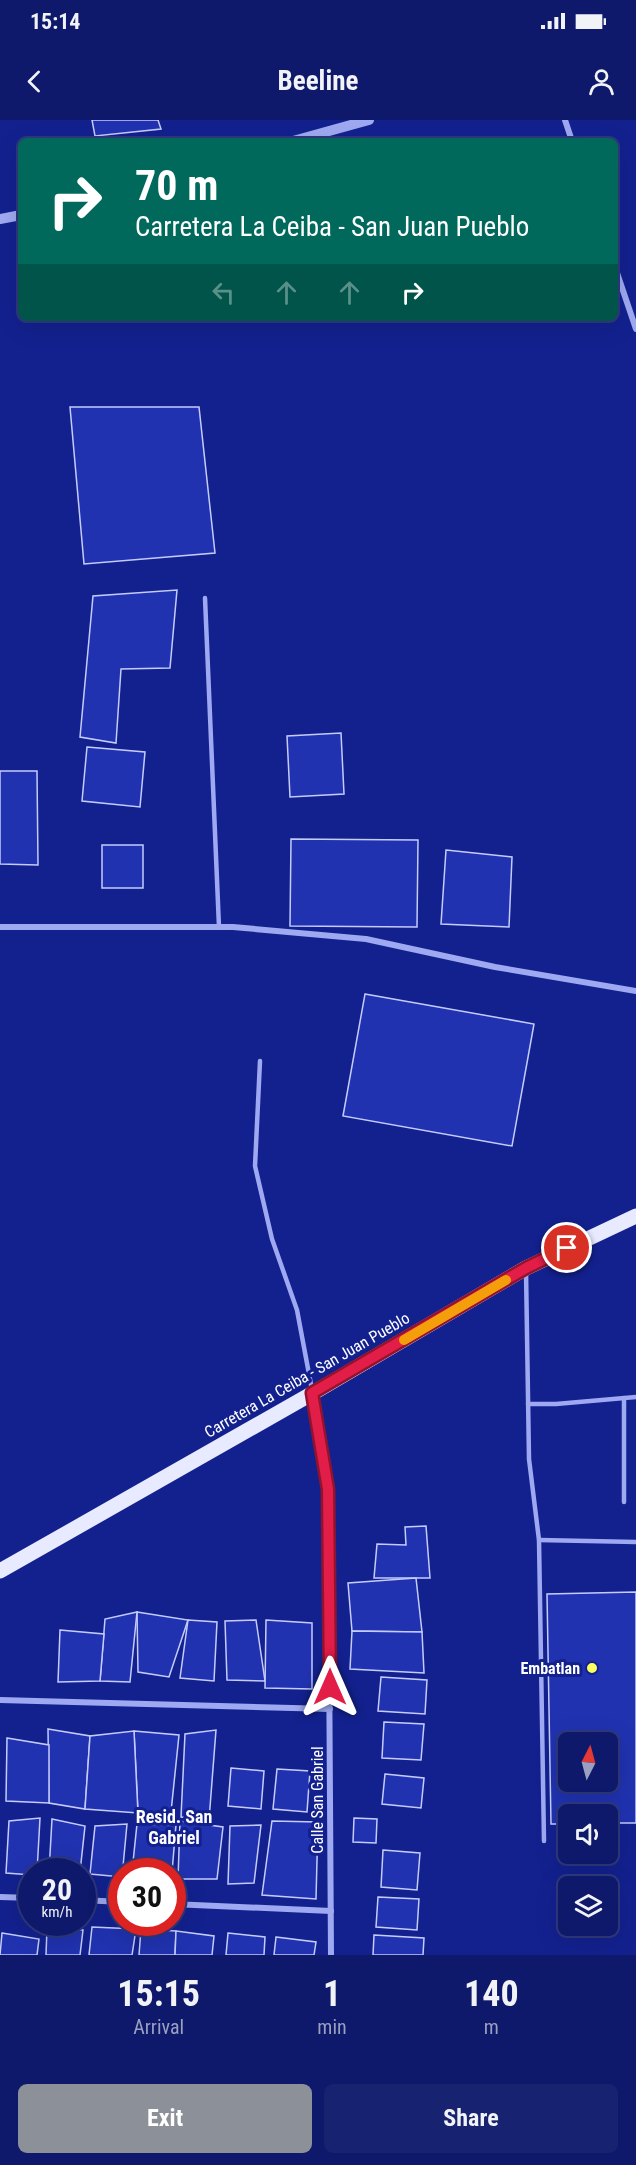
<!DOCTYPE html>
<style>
:root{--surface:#0e196b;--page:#172271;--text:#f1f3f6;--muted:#9ba0c1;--line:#2e387e;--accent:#8c9099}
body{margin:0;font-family:"Roboto Condensed",sans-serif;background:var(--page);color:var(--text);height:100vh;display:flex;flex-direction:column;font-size:22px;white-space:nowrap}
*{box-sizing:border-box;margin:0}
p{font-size:20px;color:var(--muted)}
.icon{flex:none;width:33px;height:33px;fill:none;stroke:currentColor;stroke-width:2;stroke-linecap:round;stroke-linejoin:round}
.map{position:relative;height:1835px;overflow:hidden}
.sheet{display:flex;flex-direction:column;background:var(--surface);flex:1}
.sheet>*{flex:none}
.hud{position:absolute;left:18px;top:18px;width:600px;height:183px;border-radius:9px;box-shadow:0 6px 24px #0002,0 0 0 2px var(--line);background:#00695c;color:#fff;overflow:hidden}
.needle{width:39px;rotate:6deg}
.tools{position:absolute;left:558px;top:1612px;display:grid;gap:12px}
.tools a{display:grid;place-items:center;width:60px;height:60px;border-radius:9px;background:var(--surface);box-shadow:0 6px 24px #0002,0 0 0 2px var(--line);font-size:30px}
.speed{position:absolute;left:18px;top:1738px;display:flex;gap:12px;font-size:30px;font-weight:700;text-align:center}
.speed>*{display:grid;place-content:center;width:78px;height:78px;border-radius:50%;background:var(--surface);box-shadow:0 6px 24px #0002,0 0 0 2px var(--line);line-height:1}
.speed small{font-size:15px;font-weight:400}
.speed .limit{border:9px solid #d22;background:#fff;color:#111}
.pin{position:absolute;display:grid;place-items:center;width:51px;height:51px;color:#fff;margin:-26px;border:3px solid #fff;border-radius:50%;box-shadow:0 2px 6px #0007}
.me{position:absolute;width:66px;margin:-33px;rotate:0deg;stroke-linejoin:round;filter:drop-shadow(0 0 4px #0008)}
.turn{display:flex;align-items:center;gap:21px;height:126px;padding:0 18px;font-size:27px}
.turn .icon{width:78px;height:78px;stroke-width:2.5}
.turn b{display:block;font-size:42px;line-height:51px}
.lanes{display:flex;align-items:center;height:57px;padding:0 18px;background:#0003;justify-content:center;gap:30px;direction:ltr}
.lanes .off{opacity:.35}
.eta{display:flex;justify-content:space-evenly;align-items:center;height:102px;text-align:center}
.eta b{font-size:36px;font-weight:700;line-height:42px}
.action{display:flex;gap:12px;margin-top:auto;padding:12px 18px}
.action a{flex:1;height:69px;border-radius:9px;background:var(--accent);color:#fff;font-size:24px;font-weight:700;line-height:69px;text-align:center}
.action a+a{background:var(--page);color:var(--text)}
.status{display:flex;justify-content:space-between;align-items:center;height:42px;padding:0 30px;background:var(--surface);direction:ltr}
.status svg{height:16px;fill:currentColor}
header{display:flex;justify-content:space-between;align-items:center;height:78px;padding:0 18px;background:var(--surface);font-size:27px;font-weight:700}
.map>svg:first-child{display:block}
.building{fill:#2032af;stroke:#c5ccfc;stroke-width:1.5;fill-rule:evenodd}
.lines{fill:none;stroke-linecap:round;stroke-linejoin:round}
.service{stroke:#9ea9f1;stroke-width:4.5}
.minor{stroke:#9ea9f1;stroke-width:6}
.tertiary{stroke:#9ea9f1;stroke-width:10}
.primary{stroke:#e8eaff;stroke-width:15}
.route-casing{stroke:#92132f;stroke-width:15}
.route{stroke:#e11d48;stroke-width:10}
.slow{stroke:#f59e0b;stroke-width:10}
.poi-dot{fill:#faff5e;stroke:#13218f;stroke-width:2}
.labels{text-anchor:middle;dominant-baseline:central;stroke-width:6;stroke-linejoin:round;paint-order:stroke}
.street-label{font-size:16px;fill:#fff;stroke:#13218f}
.poi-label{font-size:16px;font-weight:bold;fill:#fff;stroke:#13218f;text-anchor:end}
.neighbourhood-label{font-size:18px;font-weight:bold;fill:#fff;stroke:#13218f}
</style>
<div class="status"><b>15:14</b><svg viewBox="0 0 49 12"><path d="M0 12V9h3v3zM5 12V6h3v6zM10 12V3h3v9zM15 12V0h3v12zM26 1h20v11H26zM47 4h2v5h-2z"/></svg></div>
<header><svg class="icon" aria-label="back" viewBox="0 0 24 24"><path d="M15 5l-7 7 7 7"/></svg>Beeline<svg class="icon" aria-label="person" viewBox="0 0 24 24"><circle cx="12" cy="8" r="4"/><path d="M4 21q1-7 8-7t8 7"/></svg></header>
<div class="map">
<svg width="636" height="1835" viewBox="0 0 636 1835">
<rect width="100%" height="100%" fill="#13218f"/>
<g class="building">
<polygon points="92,0 158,0 161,9 95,16"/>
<polygon points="70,287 199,287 215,433 84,444"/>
<polygon points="177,470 170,548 121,549 116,623 80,617 93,476"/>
<polygon points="341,613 344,674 290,677 287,616"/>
<polygon points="87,627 145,632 140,687 82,681"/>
<polygon points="0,651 37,651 38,745 0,744"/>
<polygon points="291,719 418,720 417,807 290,806"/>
<rect x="102" y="725" width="41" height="43"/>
<polygon points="446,730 512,737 509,807 441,804"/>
<polygon points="365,874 534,904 512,1026 343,996"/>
<polygon points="426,1406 430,1458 374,1458 377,1424 406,1425 405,1407"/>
<polygon points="416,1458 422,1512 352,1511 348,1463"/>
<path d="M636,1472v231h-28v-8h-40v9h-17l-4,-230zM568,1623h40v39h-40z"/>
<polygon points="137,1492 188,1500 169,1557 138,1552"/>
<polygon points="137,1492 130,1562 100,1561 105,1499"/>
<polygon points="188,1500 217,1502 214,1561 180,1558"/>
<polygon points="256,1500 265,1561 227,1560 225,1501"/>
<polygon points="266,1500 312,1503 312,1569 265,1568"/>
<polygon points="60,1510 104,1514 100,1561 58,1562"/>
<polygon points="352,1511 422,1512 424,1553 350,1549"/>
<polygon points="381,1557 427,1560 425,1594 378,1591"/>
<polygon points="384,1602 424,1604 421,1640 382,1638"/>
<polygon points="48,1609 90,1616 85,1689 49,1683"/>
<polygon points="216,1610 209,1700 181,1697 185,1614"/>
<polygon points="134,1611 179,1615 171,1692 138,1693"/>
<polygon points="134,1611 138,1693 85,1689 90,1616"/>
<polygon points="7,1618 49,1625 49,1683 6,1681"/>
<polygon points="231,1648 264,1651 261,1689 228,1686"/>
<polygon points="277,1649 310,1651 307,1692 273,1689"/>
<polygon points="385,1654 424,1658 421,1688 382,1684"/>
<polygon points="40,1698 37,1752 32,1752 32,1755 6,1753 9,1701"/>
<polygon points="354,1698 377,1699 376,1723 353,1722"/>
<polygon points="52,1699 85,1706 80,1752 49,1752"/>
<polygon points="180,1701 223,1707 217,1759 178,1759"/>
<polygon points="272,1701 318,1702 316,1779 262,1775"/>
<polygon points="127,1704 122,1757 90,1754 95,1706"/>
<polygon points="137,1704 176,1705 172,1752 132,1752"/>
<polygon points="261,1705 254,1763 228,1764 230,1706"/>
<polygon points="383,1730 420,1733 417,1770 381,1767"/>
<polygon points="378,1777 419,1779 417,1810 376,1807"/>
<polygon points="92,1807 136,1809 132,1835 89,1835"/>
<polygon points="47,1808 83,1810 80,1835 46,1835"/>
<polygon points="141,1809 176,1811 175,1835 139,1835"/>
<polygon points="176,1811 214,1816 212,1835 175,1835"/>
<polygon points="2,1813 39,1819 37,1835 0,1835"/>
<polygon points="228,1813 265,1817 264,1835 226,1835"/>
<polygon points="374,1815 424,1818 423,1835 373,1835"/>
<polygon points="276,1817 316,1822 314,1835 274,1835"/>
</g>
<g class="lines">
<g class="service">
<polyline points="205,478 219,807"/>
<polyline points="260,941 255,1046 272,1119 297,1190 312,1270"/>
<polyline points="526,1151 529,1339 539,1420 544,1721"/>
<polyline points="528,1284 556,1284 636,1277"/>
<polyline points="624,1382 624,1278"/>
<polyline points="539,1420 636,1422"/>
</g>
<g class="minor">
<polyline points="565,0 572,21"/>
<polyline points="615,147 636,209"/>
<polyline points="0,807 233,807 366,819 495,847 636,871"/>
<polyline points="313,1273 328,1369 331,1835"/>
<polyline points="0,1580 330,1589"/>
<polyline points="0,1777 32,1778"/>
<polyline points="82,1780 122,1782"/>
<polyline points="172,1784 331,1791"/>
</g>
<g class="tertiary">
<polyline points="293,21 369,0"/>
<polyline points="0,99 21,95"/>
</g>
<polyline class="primary" points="0,1451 313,1273 526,1148 636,1096"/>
</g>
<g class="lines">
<g class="route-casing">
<polyline id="route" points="330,1567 328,1369 312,1273 526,1148 567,1128"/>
</g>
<use href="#route" class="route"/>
<polyline class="slow" points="404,1220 506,1160"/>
</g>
<circle class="poi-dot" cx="592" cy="1548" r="6"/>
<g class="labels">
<g class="street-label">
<text transform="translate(307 1255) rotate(-30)">Carretera La Ceiba - San Juan Pueblo</text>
<text transform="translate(317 1680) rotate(-90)">Calle San Gabriel</text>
</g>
<g class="poi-label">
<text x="580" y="1548">Embatlan</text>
</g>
<g class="neighbourhood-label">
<text x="174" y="1696">Resid. San<tspan x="174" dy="21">Gabriel</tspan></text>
</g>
</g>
</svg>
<div class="tools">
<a><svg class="needle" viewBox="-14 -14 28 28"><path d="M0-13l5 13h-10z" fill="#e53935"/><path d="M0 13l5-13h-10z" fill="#9ba0c1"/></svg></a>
<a><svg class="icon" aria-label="sound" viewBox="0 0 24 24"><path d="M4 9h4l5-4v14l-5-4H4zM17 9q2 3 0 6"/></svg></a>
<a><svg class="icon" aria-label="layers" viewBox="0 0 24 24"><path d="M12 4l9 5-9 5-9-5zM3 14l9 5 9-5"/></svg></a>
</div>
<div class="speed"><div>20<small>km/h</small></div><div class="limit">30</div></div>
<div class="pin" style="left:567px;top:1128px;background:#d93025"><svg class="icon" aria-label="arrive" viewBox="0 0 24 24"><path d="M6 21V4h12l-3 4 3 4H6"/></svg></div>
<svg class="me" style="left:330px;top:1567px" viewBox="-20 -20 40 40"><path d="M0-17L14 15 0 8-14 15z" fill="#e11d48" stroke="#fff" stroke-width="4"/></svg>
<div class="hud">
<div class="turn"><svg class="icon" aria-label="right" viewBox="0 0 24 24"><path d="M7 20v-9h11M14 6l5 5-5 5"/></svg><div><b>70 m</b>Carretera La Ceiba - San Juan Pueblo</div></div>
<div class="lanes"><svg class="icon off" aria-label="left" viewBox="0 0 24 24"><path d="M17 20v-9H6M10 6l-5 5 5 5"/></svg><svg class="icon off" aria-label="ahead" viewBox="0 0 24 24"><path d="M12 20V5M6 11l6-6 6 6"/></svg><svg class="icon off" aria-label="ahead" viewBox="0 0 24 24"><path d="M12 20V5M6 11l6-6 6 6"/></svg><svg class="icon" aria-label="right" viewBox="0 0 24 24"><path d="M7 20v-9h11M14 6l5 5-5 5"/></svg></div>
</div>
</div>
<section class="sheet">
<div class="eta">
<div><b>15:15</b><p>Arrival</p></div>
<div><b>1</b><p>min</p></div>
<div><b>140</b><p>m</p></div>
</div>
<div class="action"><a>Exit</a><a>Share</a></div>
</section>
